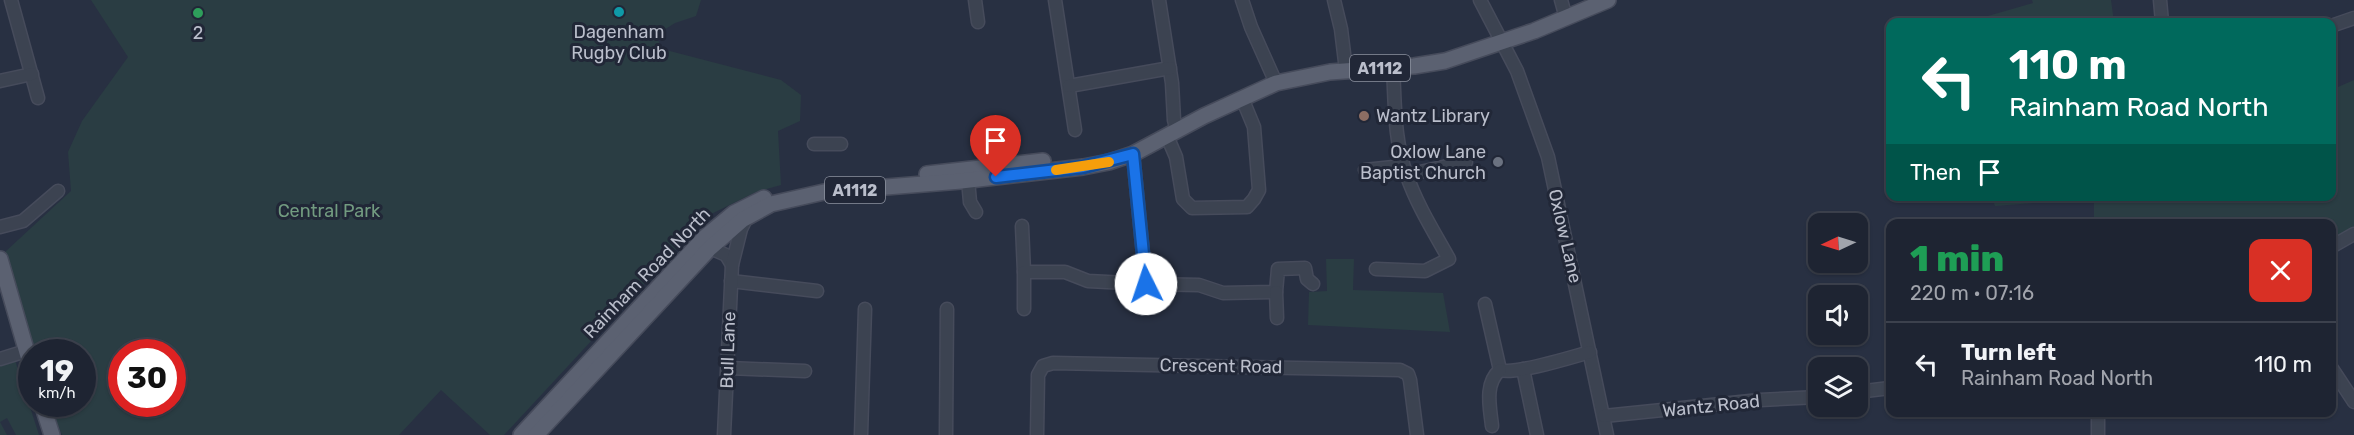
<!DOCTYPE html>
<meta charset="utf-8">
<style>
:root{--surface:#1e2432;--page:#2b303e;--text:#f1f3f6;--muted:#a1a4ac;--line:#3c414d}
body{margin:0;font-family:Rubik,sans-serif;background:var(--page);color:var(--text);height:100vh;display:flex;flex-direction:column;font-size:22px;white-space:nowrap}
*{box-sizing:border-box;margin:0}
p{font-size:20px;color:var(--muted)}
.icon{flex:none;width:33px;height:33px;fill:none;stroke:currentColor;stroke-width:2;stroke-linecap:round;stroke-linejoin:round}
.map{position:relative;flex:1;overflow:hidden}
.panel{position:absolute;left:1886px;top:219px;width:450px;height:198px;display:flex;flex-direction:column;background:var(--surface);border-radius:12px;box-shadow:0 2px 4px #0004,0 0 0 2px var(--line)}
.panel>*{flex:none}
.guide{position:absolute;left:1886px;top:18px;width:450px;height:183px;border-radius:12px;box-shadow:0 2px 4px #0004,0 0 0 2px var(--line);background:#00695c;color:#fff;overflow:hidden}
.needle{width:39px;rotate:266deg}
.fabs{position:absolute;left:1808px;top:213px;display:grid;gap:12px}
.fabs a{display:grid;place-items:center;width:60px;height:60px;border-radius:12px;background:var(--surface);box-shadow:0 2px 4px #0004,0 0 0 2px var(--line);font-size:30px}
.speed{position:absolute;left:18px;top:339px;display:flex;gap:12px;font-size:30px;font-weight:700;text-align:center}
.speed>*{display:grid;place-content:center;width:78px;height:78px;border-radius:50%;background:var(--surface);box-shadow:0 2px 4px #0004,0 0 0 2px var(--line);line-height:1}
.speed small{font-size:15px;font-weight:400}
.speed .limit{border:9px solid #d22;background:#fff;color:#111}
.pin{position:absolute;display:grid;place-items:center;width:51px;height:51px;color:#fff;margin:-62px -26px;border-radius:50% 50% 50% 0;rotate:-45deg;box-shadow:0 0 6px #0007}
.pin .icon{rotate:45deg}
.me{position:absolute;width:66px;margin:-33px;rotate:356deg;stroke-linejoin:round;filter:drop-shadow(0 0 4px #0008)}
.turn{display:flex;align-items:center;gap:21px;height:126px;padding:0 24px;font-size:27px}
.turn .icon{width:78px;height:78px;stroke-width:2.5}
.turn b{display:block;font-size:42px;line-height:51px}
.then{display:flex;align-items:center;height:57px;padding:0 24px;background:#0003;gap:12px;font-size:22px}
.round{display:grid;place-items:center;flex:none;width:63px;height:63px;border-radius:12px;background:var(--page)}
.headline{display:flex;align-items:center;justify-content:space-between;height:102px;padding:0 24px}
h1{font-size:36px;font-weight:800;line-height:45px;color:#1e9e55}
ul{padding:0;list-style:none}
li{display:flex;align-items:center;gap:18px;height:84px;padding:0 24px;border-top:2px solid var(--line)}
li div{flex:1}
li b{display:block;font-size:22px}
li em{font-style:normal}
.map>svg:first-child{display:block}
.green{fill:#2a3d43;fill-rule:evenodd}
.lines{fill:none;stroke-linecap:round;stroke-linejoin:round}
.minor-casing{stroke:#464b5b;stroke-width:15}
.major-casing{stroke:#464b5b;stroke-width:18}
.minor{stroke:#3c4351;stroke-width:12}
.major{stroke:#5b6171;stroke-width:15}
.route-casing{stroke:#114b97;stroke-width:15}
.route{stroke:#1a73e8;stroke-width:10}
.slow{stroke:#f59e0b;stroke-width:10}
.culture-dot{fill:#0f9aa8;stroke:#212737;stroke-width:2}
.leisure-dot{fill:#2e9e5b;stroke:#212737;stroke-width:2}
.education-dot{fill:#8d6e63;stroke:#212737;stroke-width:2}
.worship-dot{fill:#6b7280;stroke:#212737;stroke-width:2}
.labels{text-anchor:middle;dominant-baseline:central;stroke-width:6;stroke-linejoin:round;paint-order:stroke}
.shield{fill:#212737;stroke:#8c919f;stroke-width:1.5}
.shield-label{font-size:16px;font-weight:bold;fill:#babecb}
.poi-label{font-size:18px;fill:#babecb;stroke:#212737}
.park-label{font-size:18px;fill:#729b80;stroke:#212737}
.street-label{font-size:18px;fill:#babecb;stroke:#212737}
</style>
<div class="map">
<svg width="2354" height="435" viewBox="0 0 2354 435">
<rect width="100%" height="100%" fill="#283042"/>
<g class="green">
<path d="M91,0h610l-5,16 -21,7 -19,12 6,14 119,31 20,15 -1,26 -22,10 3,54 -25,7 -49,24 -203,219h-14l-49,-45 -42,45h-337l-13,-31h33v-52h-49l-28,-100 66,-61 -3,-39 14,-31 46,-64zM122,352h50v52h-50z"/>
<polygon points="2032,0 2111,0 2114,22 1967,22 2033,3"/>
<polygon points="2354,80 2354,228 2331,241 2331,224 2094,224 2094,197 2331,196 2331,90"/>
<polygon points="1992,197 1992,196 2071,197 2034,203 1995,206"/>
<polygon points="1326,259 1354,259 1353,290 1443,293 1450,332 1308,325 1309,292 1327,291"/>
<polygon points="15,360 39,435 16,435 7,418 0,422 7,435 0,435 0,364"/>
</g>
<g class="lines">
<g class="minor-casing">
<g id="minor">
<polyline points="11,0 38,98"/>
<polyline points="975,0 978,22"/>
<polyline points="1055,0 1075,130"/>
<polyline points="1159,0 1172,83 1174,120 1177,131"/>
<polyline points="1242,0 1251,27 1276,83"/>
<polyline points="1334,0 1341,29 1346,70"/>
<polyline points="1480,0 1517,71 1548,157 1607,435"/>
<polyline points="1561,0 1566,18"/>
<polyline points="2160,0 2162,22"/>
<polyline points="2331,26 2354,18"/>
<polyline points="0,81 32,74"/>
<polyline points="1069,86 1170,68"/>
<polyline points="1167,136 1176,157 1183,199 1192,208 1247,207 1254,199 1259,190 1254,127 1242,98"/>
<polyline points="814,144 841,144"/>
<polyline points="1133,154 1146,284 1199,285 1223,293 1276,292 1278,269 1305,268 1307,279 1313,284"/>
<polyline points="1365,170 1403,166"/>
<polyline points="1406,175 1466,162"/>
<polyline points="968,180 970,202 976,212"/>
<polyline points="1022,226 1024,272"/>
<polyline points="0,227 23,221 58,191"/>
<polyline points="2331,247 2354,234"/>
<polyline points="710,248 726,255 732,265"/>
<path d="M1376,269l49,2 24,-12c-15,-27 -32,-54 -42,-83 -13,-34 -12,-73 -14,-109"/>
<polyline points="731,281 817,291"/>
<polyline points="1276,292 1277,318"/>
<polyline points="1485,304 1500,370"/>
<polyline points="1024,309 1024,272 1065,272 1088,281 1146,284"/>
<polyline points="0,359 26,351"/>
<polyline points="2331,367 2354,402"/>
<polyline points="728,368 805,371"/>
<polyline points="1523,369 1537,435"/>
<path d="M1500,370c15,5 72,-13 90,-18"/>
<polyline points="1857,392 1890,388"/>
<polyline points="2098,412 2098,435"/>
<polyline points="1604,416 1760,400 1818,397"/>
<path d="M1492,426c-2,-19 -8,-42 8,-56"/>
<polyline points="724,435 732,265 741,229 747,217"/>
<polyline points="861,435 865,309"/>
<polyline points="946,435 947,309"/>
<polyline points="1037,435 1038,375 1043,366 1053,363 1400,370 1408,374 1410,380 1417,435"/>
</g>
</g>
<g class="major-casing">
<g id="major">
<polyline points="927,174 1043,161"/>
<polyline points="0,259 32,370"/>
<polyline points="42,404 52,435"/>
<polyline points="521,435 704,238 734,213 764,198"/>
<polyline points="536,435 710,248 742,220 771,204 824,192 961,181 1083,167 1109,162 1133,154 1204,116 1276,83 1330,72 1414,66 1445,61 1534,31 1608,0"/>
</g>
</g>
<use href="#minor" class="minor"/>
<use href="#major" class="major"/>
</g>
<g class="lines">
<g class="route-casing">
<polyline id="route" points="996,177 1083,167 1133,154 1146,284"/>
</g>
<use href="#route" class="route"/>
<polyline class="slow" points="1056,170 1109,162"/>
</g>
<circle class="culture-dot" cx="619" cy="12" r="6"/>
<circle class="leisure-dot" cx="198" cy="13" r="6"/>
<circle class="education-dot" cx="1364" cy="116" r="6"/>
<circle class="worship-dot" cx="1498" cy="162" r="6"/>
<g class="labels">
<g class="shield">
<rect x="1350" y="55" width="60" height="26" rx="4.5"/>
<rect x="825" y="177" width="60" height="26" rx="4.5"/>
</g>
<g class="shield-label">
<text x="1380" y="68">A1112</text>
<text x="855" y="190">A1112</text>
</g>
<g class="poi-label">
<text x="619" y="32">Dagenham<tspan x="619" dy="21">Rugby Club</tspan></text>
<text x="198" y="33">2</text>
<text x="1376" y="116" text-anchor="start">Wantz Library</text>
<text x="1486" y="152" text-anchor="end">Oxlow Lane<tspan x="1486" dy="21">Baptist Church</tspan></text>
</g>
<g class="park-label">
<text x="329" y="211">Central Park</text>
</g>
<g class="street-label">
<text transform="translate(1565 236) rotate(77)">Oxlow Lane</text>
<text transform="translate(647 273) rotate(-46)">Rainham Road North</text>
<text transform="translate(728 350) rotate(-88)">Bull Lane</text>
<text transform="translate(1221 366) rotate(1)">Crescent Road</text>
<text transform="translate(1711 406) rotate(-6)">Wantz Road</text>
</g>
</g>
</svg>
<div class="fabs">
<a><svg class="needle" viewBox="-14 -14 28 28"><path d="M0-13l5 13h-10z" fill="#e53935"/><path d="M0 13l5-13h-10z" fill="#a1a4ac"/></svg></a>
<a><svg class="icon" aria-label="sound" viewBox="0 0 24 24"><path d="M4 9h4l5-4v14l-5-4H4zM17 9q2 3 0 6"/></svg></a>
<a><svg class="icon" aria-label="layers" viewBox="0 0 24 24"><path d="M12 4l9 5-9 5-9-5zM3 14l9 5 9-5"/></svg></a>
</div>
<div class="speed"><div>19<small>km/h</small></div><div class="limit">30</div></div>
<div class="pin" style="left:996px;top:177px;background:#d93025"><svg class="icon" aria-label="arrive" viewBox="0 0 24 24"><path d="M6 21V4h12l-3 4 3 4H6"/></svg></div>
<svg class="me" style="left:1146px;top:284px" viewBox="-20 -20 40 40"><circle r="19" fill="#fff"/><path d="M0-13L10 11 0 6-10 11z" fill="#1a73e8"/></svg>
<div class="guide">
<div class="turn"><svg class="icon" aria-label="left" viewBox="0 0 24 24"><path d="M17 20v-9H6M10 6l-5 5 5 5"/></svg><div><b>110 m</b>Rainham Road North</div></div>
<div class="then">Then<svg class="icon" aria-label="arrive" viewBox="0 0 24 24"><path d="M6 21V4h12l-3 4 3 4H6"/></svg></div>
</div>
<section class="panel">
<div class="headline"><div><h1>1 min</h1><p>220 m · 07:16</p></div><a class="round" style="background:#d93025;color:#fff"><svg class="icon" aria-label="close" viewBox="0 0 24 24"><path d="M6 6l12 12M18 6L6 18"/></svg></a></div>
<ul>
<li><svg class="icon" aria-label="left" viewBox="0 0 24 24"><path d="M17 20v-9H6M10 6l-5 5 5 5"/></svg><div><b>Turn left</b><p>Rainham Road North</p></div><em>110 m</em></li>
</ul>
</section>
</div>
